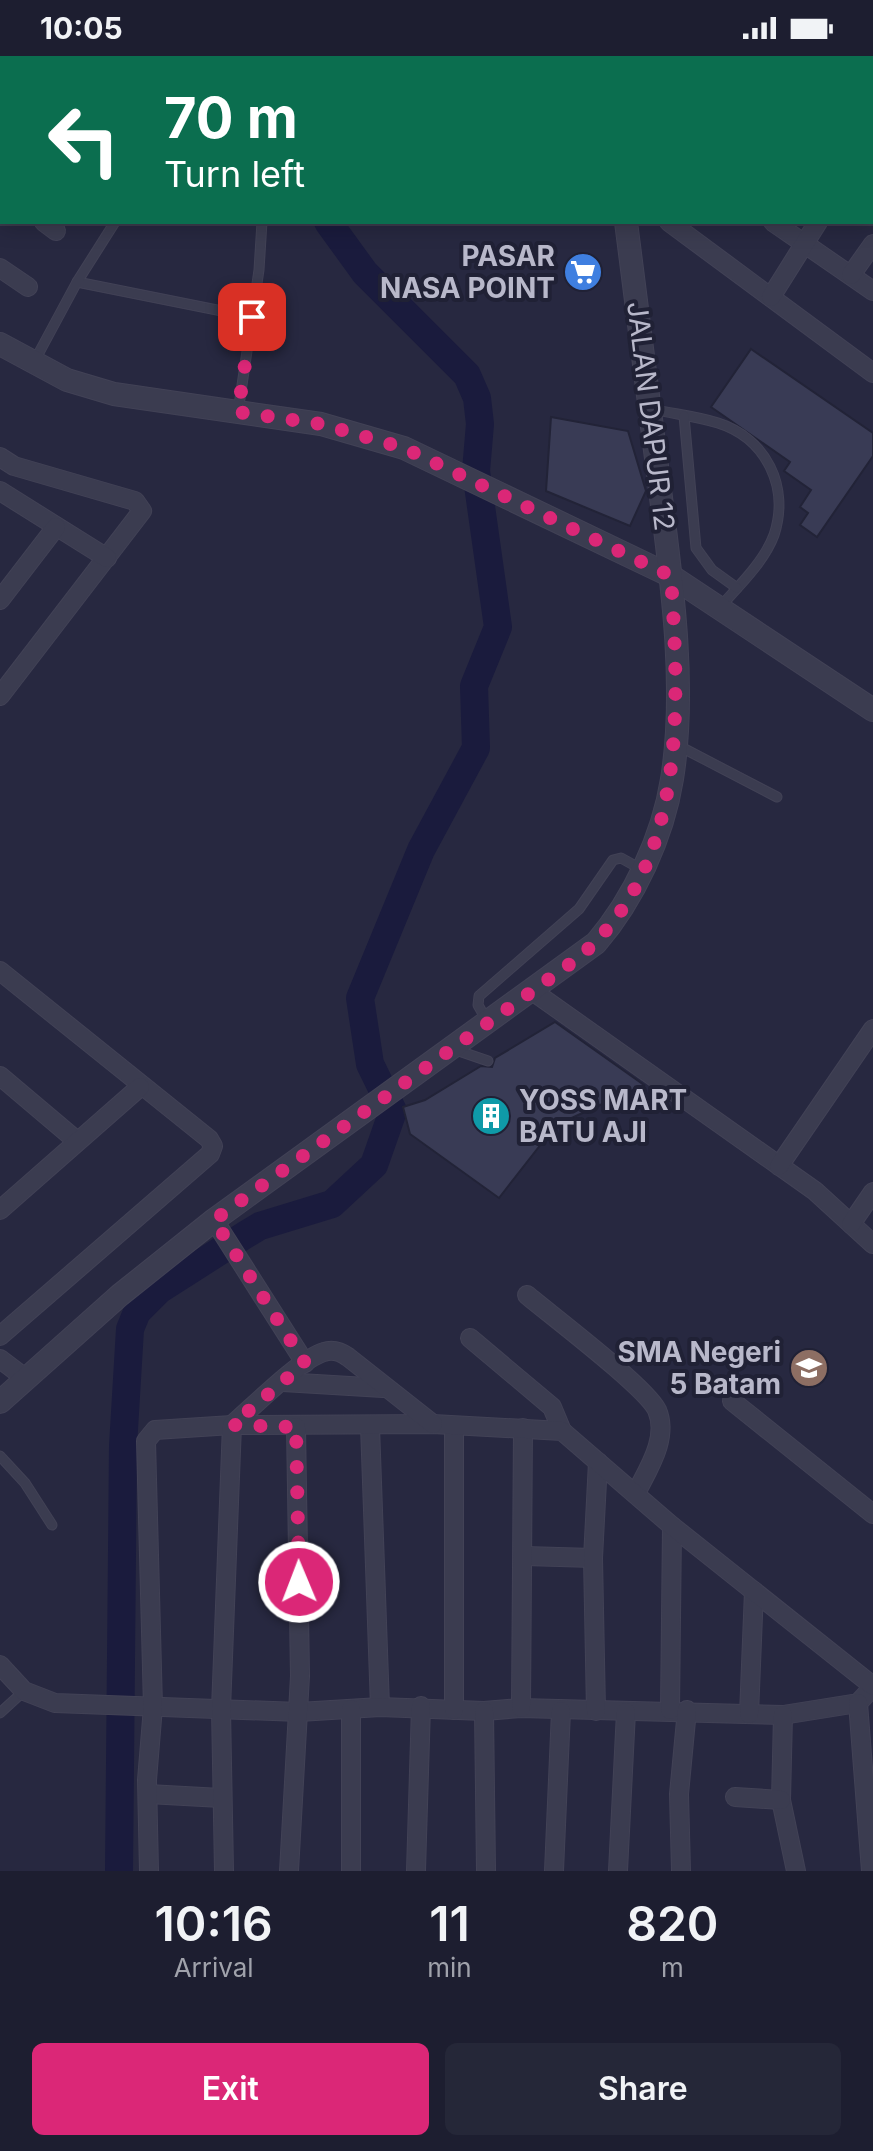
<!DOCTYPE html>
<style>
:root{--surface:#1d1e30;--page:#252738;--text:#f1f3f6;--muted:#a0a2ab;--line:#3b3c4c;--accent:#db2777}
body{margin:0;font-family:Inter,sans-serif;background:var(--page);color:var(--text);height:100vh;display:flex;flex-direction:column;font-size:30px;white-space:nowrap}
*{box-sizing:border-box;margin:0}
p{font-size:26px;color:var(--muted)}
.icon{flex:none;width:44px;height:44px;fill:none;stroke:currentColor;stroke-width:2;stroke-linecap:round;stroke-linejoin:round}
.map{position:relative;height:1815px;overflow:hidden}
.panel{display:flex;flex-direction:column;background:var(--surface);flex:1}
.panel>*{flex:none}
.hud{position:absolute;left:0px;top:0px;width:874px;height:168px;box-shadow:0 4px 20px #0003,0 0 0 2px var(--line);background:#0b6e4f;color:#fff;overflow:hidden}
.pin{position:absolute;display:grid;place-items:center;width:68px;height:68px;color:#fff;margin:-34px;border-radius:16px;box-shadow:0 4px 12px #0006}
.me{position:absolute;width:88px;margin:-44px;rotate:359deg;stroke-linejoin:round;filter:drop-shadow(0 0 6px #0008)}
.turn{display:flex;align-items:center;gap:28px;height:168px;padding:0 32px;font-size:36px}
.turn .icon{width:104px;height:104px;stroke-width:2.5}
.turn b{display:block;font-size:56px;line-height:68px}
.eta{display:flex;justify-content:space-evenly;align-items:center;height:136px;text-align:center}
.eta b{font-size:48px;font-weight:600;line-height:56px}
.button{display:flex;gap:16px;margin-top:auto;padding:16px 32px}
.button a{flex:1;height:92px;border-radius:12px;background:var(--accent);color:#fff;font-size:32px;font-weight:600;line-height:92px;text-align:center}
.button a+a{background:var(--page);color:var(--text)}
.status{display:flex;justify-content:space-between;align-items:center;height:56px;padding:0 40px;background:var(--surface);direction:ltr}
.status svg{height:22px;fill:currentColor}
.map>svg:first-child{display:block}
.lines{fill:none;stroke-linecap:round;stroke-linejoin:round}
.river{stroke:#1a1b3d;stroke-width:28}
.building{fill:#393b55;stroke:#222337;stroke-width:2}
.service-casing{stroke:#424256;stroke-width:11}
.minor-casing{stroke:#424256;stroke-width:20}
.tertiary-casing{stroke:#424256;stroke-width:24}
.service{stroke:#3b3c50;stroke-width:9}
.minor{stroke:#3b3c50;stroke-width:18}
.tertiary{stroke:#3b3c50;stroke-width:22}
.route{stroke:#db2777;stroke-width:14;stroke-dasharray:0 25.2}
.labels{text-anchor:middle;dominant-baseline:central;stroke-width:8;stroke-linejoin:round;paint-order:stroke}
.poi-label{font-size:28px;font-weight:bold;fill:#b8b8ca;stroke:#202135;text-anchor:end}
.street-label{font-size:28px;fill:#b8b8ca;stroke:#202135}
</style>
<div class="status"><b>10:05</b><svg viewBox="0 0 49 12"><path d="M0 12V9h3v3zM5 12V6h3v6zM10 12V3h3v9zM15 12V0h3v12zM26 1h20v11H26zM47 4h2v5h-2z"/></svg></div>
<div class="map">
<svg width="873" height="1815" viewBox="0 0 873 1815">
<rect width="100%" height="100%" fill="#272840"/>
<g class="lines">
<g class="river">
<polyline points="297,2 297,0"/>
<polyline points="119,1815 123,1390 130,1273 137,1256 159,1234 245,1179 260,1170 332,1148 374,1109 393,1055 370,1008 360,942 421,794 476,692 474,630 498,571 476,415 480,368 477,342 467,319 365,217 328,166"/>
</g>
</g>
<g class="building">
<polygon points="751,293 873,377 873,400 817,481 800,469 808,457 800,451 811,434 784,415 790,406 711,351"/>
<polygon points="551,361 628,375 646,435 630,470 546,435"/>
<polygon points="555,966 644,1029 556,1069 499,1142 410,1078 403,1051 425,1044 481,1010 492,1011 495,1002"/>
</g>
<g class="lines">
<g class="service-casing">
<g id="service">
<polyline points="255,0 255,2"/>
<polyline points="211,2 213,0"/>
<polyline points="77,226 252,261"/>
<polyline points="34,306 77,226 115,166"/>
<path d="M652,353c21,5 44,7 66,14 48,15 72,64 56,112 -10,27 -36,52 -55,73"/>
<polyline points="238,356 259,214 262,166"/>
<polyline points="684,360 696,492 712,514 737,532"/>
<polyline points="677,689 777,741"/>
<polyline points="487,965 478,949 479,940 579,853 613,804 621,802 641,813"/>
<polyline points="453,993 488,1005"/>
<polyline points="0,1400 25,1427 52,1469"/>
<polyline points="0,1657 24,1635"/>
</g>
</g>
<g class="minor-casing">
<g id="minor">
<polyline points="28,0 31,2"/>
<polyline points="141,0 144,2"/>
<polyline points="627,2 629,0"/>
<polyline points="697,2 698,0"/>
<polyline points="783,2 784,0"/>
<polyline points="857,2 859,0"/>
<polyline points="0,69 2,70"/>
<polyline points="872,87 873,86"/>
<polyline points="0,134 2,135"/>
<polyline points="44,166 56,175"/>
<polyline points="669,166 873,317"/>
<polyline points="773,166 873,235"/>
<polyline points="0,212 28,231"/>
<polyline points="851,219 873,188"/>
<polyline points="771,241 818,166"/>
<polyline points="0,401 14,410 135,445 142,455 0,640"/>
<polyline points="0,435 107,502"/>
<polyline points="0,544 56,471"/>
<polyline points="0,915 209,1083 213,1090 210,1098 0,1280"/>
<polyline points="531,934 815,1135 873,1188"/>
<polyline points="0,1020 77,1085"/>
<polyline points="779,1110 873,973"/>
<polyline points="0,1154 140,1031"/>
<polyline points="214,1164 305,1307"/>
<polyline points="851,1168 873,1136"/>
<path d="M527,1239c25,21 119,92 130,115 12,28 -9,59 -21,83"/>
<polyline points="470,1282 552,1351 562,1375"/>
<polyline points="0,1303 25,1322"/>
<polyline points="283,1326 383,1332"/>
<polyline points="732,1345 873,1458"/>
<polyline points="370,1370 380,1651"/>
<polyline points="525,1500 593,1502"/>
<polyline points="0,1609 24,1635 55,1647 299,1656 380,1651 484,1655 521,1652 783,1659 858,1647 873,1631"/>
<polyline points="858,1647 871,1815"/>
<polyline points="521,1652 523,1372"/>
<polyline points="454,1654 454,1370"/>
<polyline points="670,1654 672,1470"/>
<polyline points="484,1655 486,1815"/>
<polyline points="596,1655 593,1502 598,1406"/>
<polyline points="749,1658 754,1535"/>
<polyline points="783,1659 781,1744 796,1815"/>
<polyline points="148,1738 221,1742"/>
<polyline points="735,1741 781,1744"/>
<polyline points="149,1815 147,1724 153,1651 146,1385 155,1374 232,1369 433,1368 562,1375 672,1470 873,1630"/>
<path d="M224,1815l-3,-162 11,-284c21,-18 68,-66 92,-73 9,-3 17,0 24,5l85,67"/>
<polyline points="289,1815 300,1620 296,1371"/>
<polyline points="351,1815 351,1653"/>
<polyline points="416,1815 421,1650"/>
<polyline points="554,1815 561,1655"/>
<polyline points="618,1815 626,1656"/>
<polyline points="681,1815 679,1738 687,1654"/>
</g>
</g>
<g class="tertiary-casing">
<g id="tertiary">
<polyline points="603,0 603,2"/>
<polyline points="0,288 67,324 114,338 321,368 404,392 671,520 873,654"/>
<path d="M0,1346l120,-107 94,-75 382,-277c38,-44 67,-107 76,-164 15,-94 -1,-203 -13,-297 -11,-87 -22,-173 -33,-260"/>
</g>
</g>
<use href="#service" class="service"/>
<use href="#minor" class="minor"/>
<use href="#tertiary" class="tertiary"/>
</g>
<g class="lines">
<path class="route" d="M252,261l-14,95 83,12 83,24 267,128c8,131 18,294 -97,385l-360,259 91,143 -73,62 64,2 3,155"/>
</g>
<defs>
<g id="supermarket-disc" transform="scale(2)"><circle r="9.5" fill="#3f7fe0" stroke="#202135"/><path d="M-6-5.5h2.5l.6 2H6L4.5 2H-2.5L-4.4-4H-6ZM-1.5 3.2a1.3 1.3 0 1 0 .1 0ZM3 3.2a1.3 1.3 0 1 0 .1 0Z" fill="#fff"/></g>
<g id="building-disc" transform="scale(2)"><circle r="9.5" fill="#0f9aa8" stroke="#202135"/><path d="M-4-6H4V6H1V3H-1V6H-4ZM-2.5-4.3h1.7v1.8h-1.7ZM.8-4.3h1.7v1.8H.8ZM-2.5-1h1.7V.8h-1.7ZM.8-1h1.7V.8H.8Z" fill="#fff"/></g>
<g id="school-disc" transform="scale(2)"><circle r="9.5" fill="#8d6e63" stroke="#202135"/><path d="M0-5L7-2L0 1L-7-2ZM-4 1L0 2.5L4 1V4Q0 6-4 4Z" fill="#fff"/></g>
</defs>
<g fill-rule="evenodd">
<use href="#supermarket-disc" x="583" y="216"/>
<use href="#building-disc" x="491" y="1060"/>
<use href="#school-disc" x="809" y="1312"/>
</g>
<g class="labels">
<g class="poi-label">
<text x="555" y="200">PASAR<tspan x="555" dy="32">NASA POINT</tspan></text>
<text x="519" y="1044" text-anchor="start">YOSS MART<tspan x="519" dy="32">BATU AJI</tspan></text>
<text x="781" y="1296">SMA Negeri<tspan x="781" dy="32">5 Batam</tspan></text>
</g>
<g class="street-label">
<text transform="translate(651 360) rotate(83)">JALAN DAPUR 12</text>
</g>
</g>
</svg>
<div class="pin" style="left:252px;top:261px;background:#d93025"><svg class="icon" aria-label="arrive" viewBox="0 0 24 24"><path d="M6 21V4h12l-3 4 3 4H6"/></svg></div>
<svg class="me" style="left:299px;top:1526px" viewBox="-20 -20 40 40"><circle r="17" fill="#db2777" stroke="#fff" stroke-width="3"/><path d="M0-11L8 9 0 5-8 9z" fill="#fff"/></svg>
<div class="hud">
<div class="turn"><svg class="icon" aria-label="left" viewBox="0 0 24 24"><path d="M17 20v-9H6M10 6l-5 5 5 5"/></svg><div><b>70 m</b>Turn left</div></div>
</div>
</div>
<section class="panel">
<div class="eta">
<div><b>10:16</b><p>Arrival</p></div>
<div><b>11</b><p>min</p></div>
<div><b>820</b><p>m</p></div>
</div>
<div class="button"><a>Exit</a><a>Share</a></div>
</section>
